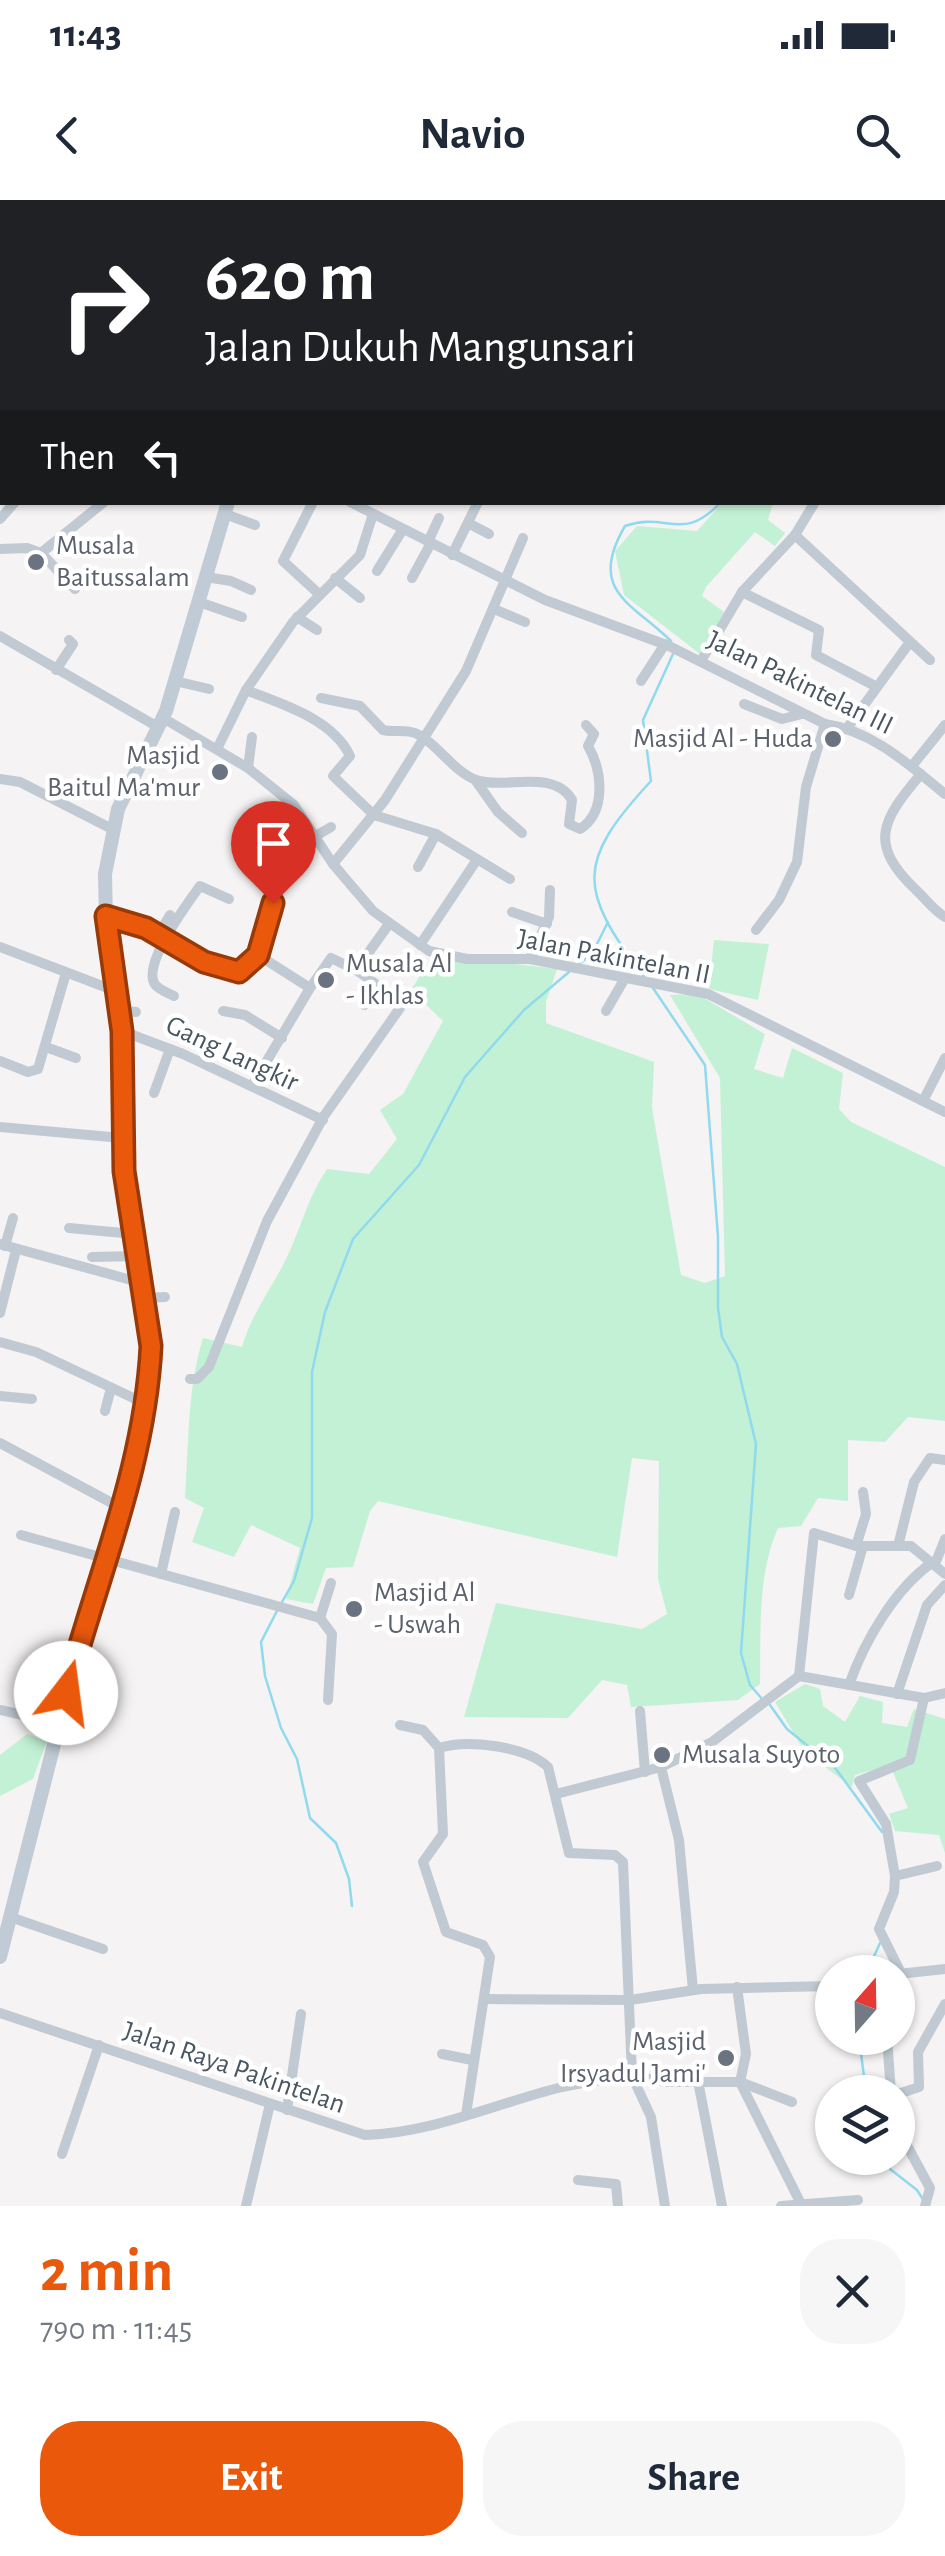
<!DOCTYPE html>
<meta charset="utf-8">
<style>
:root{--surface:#fff;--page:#f6f6f7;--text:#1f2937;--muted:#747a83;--accent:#ea580c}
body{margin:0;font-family:"Alegreya Sans",sans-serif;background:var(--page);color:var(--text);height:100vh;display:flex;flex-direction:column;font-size:38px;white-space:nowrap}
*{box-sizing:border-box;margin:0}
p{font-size:32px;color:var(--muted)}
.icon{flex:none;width:55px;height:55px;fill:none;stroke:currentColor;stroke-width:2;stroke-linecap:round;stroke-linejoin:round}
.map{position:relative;height:2006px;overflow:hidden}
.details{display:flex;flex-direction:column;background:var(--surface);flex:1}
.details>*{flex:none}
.guide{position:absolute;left:0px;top:0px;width:945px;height:305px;box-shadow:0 2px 8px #0004;background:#202124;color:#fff;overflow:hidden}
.needle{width:65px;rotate:20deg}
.fabs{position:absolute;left:815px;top:1755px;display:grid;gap:20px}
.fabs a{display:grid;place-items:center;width:100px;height:100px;border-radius:50%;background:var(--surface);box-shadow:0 2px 8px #0004;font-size:50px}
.pin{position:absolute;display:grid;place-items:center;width:85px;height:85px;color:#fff;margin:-102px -42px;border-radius:50% 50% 50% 0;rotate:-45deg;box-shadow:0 0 10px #0007}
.pin .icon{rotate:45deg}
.me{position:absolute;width:110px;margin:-55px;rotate:15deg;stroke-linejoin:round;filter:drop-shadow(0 0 8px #0008)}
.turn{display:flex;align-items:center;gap:35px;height:210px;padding:0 40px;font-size:45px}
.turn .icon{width:130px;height:130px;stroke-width:2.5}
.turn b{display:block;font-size:70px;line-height:85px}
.then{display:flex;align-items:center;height:95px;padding:0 40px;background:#0003;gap:20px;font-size:38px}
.round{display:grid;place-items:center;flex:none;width:105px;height:105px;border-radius:40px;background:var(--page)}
.summary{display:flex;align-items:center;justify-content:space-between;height:170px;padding:0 40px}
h1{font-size:60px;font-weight:700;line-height:75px;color:var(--accent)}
.action{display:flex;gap:20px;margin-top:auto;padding:20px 40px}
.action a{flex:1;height:115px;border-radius:40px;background:var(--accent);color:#fff;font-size:40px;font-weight:700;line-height:115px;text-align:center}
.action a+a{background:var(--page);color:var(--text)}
.status{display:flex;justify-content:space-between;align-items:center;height:70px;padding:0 50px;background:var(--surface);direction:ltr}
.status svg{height:28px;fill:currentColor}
header{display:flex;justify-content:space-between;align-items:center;height:130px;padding:0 40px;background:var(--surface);font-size:45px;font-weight:700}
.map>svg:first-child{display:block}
.green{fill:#c3f1d5}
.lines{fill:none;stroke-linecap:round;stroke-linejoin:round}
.stream{stroke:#90daee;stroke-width:2.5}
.minor{stroke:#c1cad2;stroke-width:10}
.secondary{stroke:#c1cbd6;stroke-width:14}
.route-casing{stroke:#983908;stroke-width:25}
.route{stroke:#ea580c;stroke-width:18}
.worship-dot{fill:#6b7280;stroke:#fff;stroke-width:4}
.labels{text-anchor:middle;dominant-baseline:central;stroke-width:9;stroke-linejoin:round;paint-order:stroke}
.worship-label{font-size:28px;fill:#5b616d;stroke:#fff;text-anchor:start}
.street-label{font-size:28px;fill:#4a5661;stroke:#fff}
</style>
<div class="status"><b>11:43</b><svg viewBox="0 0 49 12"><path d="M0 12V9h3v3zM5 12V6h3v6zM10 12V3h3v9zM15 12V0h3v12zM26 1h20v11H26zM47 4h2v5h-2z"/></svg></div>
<header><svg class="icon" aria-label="back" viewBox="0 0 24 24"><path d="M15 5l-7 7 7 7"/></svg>Navio<svg class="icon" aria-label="search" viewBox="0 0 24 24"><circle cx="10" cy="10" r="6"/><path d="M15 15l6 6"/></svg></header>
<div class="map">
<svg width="945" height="2006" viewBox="0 0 945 2006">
<rect width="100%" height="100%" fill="#f5f3f3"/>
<g class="green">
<polygon points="722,303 773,303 768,320 785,333 775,346 755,332 706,387 702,396 724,412 700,454 624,395 615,351 637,326 697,331"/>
<polygon points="714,740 769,744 758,800 709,789"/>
<path d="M434,754l123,15 -11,33v21l108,39 -2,46 29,167 24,8 20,-7 -5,-198 -50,-83 27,-1 68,40 -11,35 29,9 9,-30 51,25 -4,36 12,13 94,45v254l-37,-4 -23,25 -37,-2v61l-30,-3 -17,28 -23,2c-21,47 -17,104 -18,156l-22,16 -107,7 -4,-22 -25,-5 -34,38 -104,-1 32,-114 146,26 25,-15 -9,-35 1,-118 -27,-3 -15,99 -239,-56 -8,10 -17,56 -27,1 -13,36 -27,-5 14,-51 -49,-23 -17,32 -42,-15 12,-34 -19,-10c4,-54 2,-108 18,-160l39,9c11,-37 30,-58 46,-92 14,-30 20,-58 39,-86l42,5 28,-35 -17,-29 23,-16 40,-73 -32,-31z"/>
<polygon points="805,1484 820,1489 823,1506 845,1522 860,1496 883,1502 882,1523 907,1527 914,1509 945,1519 945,1653 939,1635 895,1631 889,1614 908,1608 890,1565 855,1575 852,1587 805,1552 775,1502"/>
<polygon points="27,1534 47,1541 33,1579 0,1596 0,1555"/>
</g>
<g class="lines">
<g class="stream">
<polyline points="892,0 911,2"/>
<polyline points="817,2 818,0"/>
<polyline points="942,7 945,7"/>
<path d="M671,441c-40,-39 -84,-50 -46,-115 43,-15 57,18 96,-24"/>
<polyline points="579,764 592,754 608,722"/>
<path d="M645,778c-67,-88 -70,-115 6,-197l-8,-61 30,-66"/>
<polyline points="653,788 705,865 718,1037 718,1108 722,1137 737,1164 756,1244 741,1453 750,1485 763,1500"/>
<polyline points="282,1402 294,1381 312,1318 312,1172 325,1112 353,1039 419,965 465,877 524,810 569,772"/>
<polyline points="278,1409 261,1442 265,1476 281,1528 297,1559 310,1618 336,1643 349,1679 352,1706"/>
<polyline points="770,1505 787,1529 836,1569 882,1632"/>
<polyline points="867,1772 880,1743"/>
<polyline points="859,1838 866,1892"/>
<polyline points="890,1958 890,1969 917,1990 924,2001"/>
</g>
<g class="minor">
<polyline points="53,0 58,2"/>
<polyline points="215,0 218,2"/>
<polyline points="82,2 84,0"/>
<polyline points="125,2 126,0"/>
<polyline points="170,2 171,0"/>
<polyline points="205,2 206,0"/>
<polyline points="0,30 2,34"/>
<polyline points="0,135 2,136"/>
<polyline points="0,229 2,228"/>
<polyline points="313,302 283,361 319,394"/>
<path d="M350,302l195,98 124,46 156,78c48,7 83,40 120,70"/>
<polyline points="225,314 255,325"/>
<polyline points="0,319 15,302"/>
<polyline points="468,323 489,334"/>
<polyline points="795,335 930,460"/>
<polyline points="428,342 439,318"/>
<polyline points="0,349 27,348 41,353 104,302"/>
<polyline points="41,353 75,389"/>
<polyline points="452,355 478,302"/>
<polyline points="377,371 403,329"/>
<polyline points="206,377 231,381 251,390"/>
<polyline points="335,378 360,398"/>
<polyline points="412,378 431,343"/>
<polyline points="742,392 819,430 816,455 877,487"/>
<polyline points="199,402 242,417"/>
<polyline points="494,409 525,422"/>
<polyline points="297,417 317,430"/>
<polyline points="0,436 158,527"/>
<polyline points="701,461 742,392 795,335 815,302"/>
<polyline points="56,470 73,444 69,440"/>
<polyline points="175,481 209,489"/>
<polyline points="641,481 665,444"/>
<path d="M246,490c36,14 87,29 104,66l-17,20 41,39 62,19 74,45"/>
<path d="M321,498l39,8 23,24c14,3 25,-2 38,6 18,11 35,37 55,44 27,10 78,-12 96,20l-3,24 11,5c27,-17 22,-59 8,-83l6,-12 -8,-9"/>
<polyline points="744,504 782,519 802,514"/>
<polyline points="163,518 248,568 294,605 333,664 373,711 429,751 467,759 530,759 708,794 945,912"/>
<polyline points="848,527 910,442"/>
<polyline points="217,549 246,490 293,422 360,355 373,314"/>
<polyline points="912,566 945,525"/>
<polyline points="248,568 252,537"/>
<path d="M921,574c-40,47 -53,70 -5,116 10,9 17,20 29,27"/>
<polyline points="0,579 20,582 112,629"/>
<polyline points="476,581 498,612 522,633"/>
<polyline points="314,637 331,627"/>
<polyline points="333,664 385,600 466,471 523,338"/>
<polyline points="418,667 436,634"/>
<polyline points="512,712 547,724"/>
<polyline points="106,716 146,728 205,762 239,772 258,755 281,669 312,634"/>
<polyline points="756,730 779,700 797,662 806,587 825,524"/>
<polyline points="158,735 170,715"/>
<polyline points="420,745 476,661"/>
<polyline points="0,747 118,792"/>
<polyline points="258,755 310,788 331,758 356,770 389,724"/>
<polyline points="530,759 549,717 550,690"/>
<path d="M174,796c-6,-3 -17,-7 -20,-13 -10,-22 33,-79 46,-97l29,13"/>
<polyline points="364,805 384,789"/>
<polyline points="120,810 136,812"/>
<polyline points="223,811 245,815 282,838"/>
<polyline points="606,811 625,778"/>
<polyline points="122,831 183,854 323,920"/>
<polyline points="46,847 76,858"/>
<polyline points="0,861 28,872 38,869 66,773"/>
<polyline points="252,886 310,788"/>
<polyline points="154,893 170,849"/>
<polyline points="923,901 945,858"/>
<polyline points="0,927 122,938"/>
<polyline points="69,1028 134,1034"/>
<polyline points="0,1044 142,1083"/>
<polyline points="5,1046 13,1018"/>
<polyline points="92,1057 137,1056"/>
<polyline points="144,1098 165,1097"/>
<polyline points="0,1113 16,1050"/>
<polyline points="0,1142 36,1152 146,1204"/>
<polyline points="190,1179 197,1179 209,1167 267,1021 324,916 400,808 400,801 356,770"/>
<polyline points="0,1196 32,1199"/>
<polyline points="105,1211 111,1188"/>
<polyline points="0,1243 123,1309"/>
<polyline points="21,1335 320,1418 332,1434 328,1500"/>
<polyline points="856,1346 866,1314 863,1292"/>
<polyline points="898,1346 914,1282 930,1258 945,1260"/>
<polyline points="935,1364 945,1339"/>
<polyline points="161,1374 175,1312"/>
<polyline points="849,1395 863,1346"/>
<polyline points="320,1418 331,1383"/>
<polyline points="799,1476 814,1333 856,1346 911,1346 945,1374"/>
<polyline points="799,1476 924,1498 945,1493"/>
<path d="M849,1485c15,-43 46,-97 84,-123"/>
<polyline points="897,1494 927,1405 945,1385"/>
<polyline points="0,1510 59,1523"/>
<polyline points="640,1511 645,1572"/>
<polyline points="400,1525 423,1530 439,1548"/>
<polyline points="661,1567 679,1640 693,1790"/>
<polyline points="556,1594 661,1567 712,1542 799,1476"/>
<polyline points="895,1676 937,1666"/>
<polyline points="10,1717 103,1749"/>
<polyline points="901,1773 879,1729 894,1692 895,1676 886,1624 859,1581 910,1560 924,1498"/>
<polyline points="898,1774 945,1769"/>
<polyline points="737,1787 746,1854 740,1882 802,2006"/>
<polyline points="486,1799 630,1800 701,1789 832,1786"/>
<path d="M0,1813l365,122c68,-2 132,-32 197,-48 23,-5 47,-8 70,-11l-9,-214 -8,-7 -46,-2 -21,-86c-22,-21 -81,-28 -109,-19l4,86 -20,28 23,70 37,13 7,12 -24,158"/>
<polyline points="887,1838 891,1892"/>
<polyline points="442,1854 472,1860"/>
<polyline points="632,1876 668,1882 740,1882 792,1902"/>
<polyline points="632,1876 651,1917 665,2006"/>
<polyline points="698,1881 722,2006"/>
<polyline points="898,1894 919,1887 918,1852 945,1804"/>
<polyline points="287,1910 301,1814"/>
<polyline points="898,1929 930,1988 925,2006"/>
<polyline points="62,1954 99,1845"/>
<polyline points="578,1980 616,1984 618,2006"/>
<polyline points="246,2006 270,1904"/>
<polyline points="781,2006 858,2000"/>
</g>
<g class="secondary">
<polyline points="411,2 413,0"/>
<polyline points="0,1757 82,1434 129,1293 146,1204 151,1145 125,971 122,831 106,723 105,674 118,609 166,511 228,302"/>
</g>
</g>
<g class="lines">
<g class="route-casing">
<path id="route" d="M66,1493c31,-116 79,-226 85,-347l-27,-175 -2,-140 -16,-115 40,12 58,34 35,10 19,-17 15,-52"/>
</g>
<use href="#route" class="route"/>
</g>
<g class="worship-dot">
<circle cx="36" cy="362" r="10"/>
<circle cx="833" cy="539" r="10"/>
<circle cx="220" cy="572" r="10"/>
<circle cx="326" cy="780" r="10"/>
<circle cx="354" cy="1409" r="10"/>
<circle cx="662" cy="1555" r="10"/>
<circle cx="726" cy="1858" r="10"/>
</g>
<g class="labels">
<g class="worship-label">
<text x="56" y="346">Musala<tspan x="56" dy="32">Baitussalam</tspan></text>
<text x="813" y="539" text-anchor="end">Masjid Al - Huda</text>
<text x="200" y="556" text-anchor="end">Masjid<tspan x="200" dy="32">Baitul Ma'mur</tspan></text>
<text x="346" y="764">Musala Al<tspan x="346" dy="32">- Ikhlas</tspan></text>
<text x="374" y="1393">Masjid Al<tspan x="374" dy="32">- Uswah</tspan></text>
<text x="682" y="1555">Musala Suyoto</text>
<text x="706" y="1842" text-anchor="end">Masjid<tspan x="706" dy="32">Irsyadul Jami'</tspan></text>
</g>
<g class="street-label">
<text transform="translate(800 483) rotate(26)">Jalan Pakintelan III</text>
<text transform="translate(614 757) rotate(11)">Jalan Pakintelan II</text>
<text transform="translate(232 854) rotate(25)">Gang Langkir</text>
<text transform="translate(234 1868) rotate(19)">Jalan Raya Pakintelan</text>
</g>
</g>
</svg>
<div class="fabs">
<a><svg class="needle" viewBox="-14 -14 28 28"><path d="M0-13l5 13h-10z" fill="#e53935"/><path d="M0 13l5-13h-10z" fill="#747a83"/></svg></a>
<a><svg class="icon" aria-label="layers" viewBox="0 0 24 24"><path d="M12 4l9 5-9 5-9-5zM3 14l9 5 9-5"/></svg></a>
</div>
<div class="pin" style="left:273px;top:703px;background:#d93025"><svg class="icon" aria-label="arrive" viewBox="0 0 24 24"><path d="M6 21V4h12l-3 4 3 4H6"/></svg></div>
<svg class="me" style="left:66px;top:1493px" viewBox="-20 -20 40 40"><circle r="19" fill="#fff"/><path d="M0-13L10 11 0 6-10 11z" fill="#ea580c"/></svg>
<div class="guide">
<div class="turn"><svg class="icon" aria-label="right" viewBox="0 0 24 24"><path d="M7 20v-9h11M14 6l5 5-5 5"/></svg><div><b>620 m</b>Jalan Dukuh Mangunsari</div></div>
<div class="then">Then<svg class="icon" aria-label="left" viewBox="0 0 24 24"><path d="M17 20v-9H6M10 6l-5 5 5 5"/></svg></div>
</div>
</div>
<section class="details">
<div class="summary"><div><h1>2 min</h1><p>790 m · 11:45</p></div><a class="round"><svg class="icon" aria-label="close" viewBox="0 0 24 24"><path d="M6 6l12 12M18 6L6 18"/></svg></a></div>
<div class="action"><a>Exit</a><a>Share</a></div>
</section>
